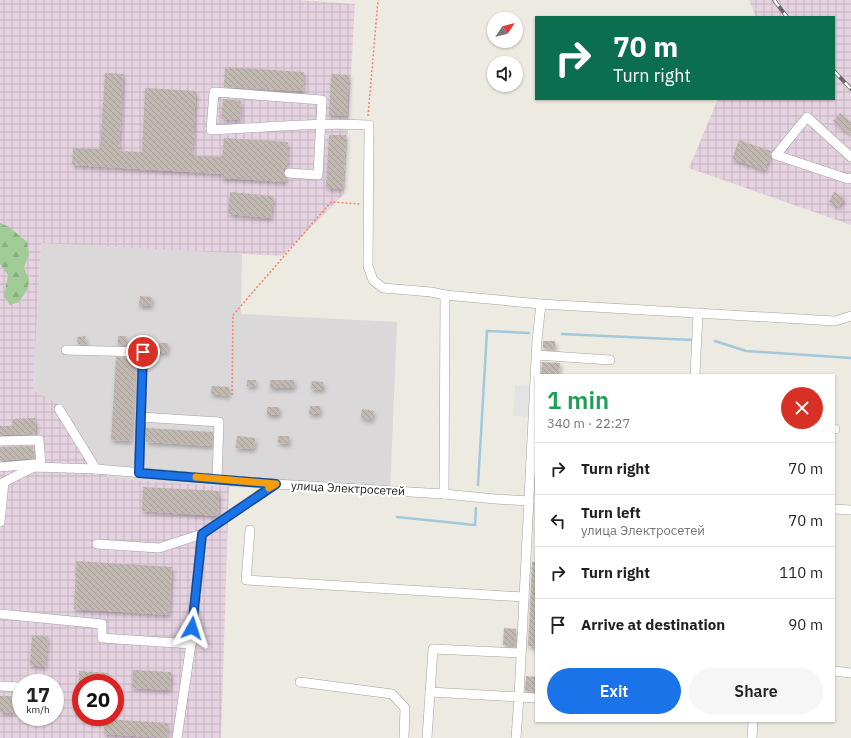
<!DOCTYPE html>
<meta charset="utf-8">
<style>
:root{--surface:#fff;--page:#f6f6f6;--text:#222;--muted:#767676;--line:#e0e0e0;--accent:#1a73e8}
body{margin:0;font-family:"IBM Plex Sans",sans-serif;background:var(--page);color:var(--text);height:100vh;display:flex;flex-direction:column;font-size:15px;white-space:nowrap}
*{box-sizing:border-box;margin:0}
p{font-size:13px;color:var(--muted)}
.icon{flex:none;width:22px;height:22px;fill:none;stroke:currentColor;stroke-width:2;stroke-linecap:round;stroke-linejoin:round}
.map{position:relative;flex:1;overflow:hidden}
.side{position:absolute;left:535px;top:374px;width:300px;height:348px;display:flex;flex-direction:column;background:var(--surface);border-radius:0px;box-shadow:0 1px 3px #0004}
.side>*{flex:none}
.top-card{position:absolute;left:535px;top:16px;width:300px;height:84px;border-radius:0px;box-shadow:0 1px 3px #0004;background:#0b6e4f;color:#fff;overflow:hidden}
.needle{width:26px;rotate:55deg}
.tools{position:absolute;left:487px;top:12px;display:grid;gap:8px}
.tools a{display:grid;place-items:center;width:36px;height:36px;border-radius:50%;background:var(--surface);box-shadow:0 1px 3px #0004;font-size:20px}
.speed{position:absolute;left:12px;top:674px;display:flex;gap:8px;font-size:20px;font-weight:700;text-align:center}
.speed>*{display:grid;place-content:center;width:52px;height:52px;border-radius:50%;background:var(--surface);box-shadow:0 1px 3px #0004;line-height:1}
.speed small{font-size:10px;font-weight:400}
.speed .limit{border:6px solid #d22;background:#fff;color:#111}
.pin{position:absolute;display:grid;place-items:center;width:34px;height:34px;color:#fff;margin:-17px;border:2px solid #fff;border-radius:50%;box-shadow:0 1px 4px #0007}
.me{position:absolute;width:44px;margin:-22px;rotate:6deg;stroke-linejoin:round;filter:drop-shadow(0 0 3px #0008)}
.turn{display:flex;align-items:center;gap:14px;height:84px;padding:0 12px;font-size:18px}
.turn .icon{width:52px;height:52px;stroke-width:2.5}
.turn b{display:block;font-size:28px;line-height:34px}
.round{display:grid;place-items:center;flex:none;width:42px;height:42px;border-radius:21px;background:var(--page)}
.overview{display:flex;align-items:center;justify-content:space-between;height:68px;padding:0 12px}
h1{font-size:24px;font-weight:600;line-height:30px;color:#1e9e55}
.action{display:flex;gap:8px;margin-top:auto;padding:8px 12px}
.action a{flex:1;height:46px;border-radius:24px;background:var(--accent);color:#fff;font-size:16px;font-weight:600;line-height:46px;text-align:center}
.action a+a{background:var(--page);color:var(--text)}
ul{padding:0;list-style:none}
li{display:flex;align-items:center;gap:12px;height:52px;padding:0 12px;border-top:1px solid var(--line)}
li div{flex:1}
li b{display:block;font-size:15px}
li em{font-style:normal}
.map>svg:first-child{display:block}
.residential{fill:#dad8d8}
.industrial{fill:url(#industrial-grid);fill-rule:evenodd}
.forest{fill:url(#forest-firs)}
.parking{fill:#e3e3e3}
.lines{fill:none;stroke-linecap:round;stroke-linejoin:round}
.stream{stroke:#a1c9db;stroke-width:2.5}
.building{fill:url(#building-back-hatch);filter:url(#shadow)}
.minor-casing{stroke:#a2a2a2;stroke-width:10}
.path{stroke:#f88367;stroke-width:1.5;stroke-dasharray:2 2;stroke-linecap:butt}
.minor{stroke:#fff;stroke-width:9}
.rail-casing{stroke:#696969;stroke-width:4}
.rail{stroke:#fff;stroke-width:2.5;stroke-dasharray:8;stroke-linecap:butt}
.route-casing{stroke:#114b97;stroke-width:10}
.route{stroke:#1a73e8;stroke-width:7}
.slow{stroke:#f59e0b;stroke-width:7}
.labels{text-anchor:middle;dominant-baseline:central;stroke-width:4;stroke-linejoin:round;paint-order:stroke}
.street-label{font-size:12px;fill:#1b1b1b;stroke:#fff}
</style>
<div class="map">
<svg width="851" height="738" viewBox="0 0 851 738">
<defs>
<pattern id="industrial-grid" width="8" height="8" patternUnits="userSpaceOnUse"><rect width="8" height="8" fill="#e6d3e1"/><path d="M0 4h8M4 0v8" fill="none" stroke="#c5b5c0"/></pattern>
<pattern id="forest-firs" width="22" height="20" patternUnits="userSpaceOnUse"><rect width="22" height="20" fill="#a1cc96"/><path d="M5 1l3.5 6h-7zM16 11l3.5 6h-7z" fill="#8aaf81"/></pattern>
<pattern id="building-back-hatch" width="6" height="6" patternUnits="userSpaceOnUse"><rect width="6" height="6" fill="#c1b9b1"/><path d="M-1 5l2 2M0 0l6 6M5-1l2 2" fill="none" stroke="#a59e98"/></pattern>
<filter id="shadow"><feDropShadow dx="1.5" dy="3" stdDeviation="2" flood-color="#0004"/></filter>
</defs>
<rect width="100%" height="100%" fill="#edeae1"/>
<polygon class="residential" points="41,242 242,254 241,314 397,322 390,493 229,487 108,478 62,406 33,390"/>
<g class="industrial">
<path d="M0,0h297l58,4 -11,190 -62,62 -241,-13 -8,147 29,16 46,72 121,9 -8,251h-221zM21,683h34v34h-34zM81,683h34v34h-34z"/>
<polygon points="749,0 851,0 851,225 689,168 718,99 834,99 834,17 754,17 755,15"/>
</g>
<polygon class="forest" points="0,223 9,227 27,242 29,255 24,267 29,280 27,290 19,302 10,305 4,296 8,275 0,264"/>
<polygon class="parking" points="515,385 536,386 536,417 513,416"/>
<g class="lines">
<g class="stream">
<polyline points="562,334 692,340"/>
<polyline points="715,341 746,351 851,358"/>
<polyline points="478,485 487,331 529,333"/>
<polyline points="397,517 475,525 476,508"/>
</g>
</g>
<g class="building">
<polygon points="225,67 304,72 303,91 224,87"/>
<polygon points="105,73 123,74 119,151 142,152 145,88 196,91 192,156 222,157 224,138 288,142 287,167 284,169 283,173 286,178 286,182 221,178 222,174 72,165 73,148 100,149"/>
<polygon points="331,74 349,75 347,116 329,115"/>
<polygon points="223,99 241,101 240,120 221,119"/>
<polygon points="840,113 851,122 851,135 833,121"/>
<polygon points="329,135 346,135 343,189 326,188"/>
<polygon points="739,140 771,151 765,170 732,159"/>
<polygon points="230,192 273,196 271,218 228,214"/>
<polygon points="834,192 844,198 839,207 829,202"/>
<polygon points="140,296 152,297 151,306 139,306"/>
<polygon points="85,336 86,345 78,344 77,337"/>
<polygon points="118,336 126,336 126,346 118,345"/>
<polygon points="543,341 555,341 555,349 543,348"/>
<polygon points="159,343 168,343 167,353 158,353"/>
<polygon points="116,357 136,358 131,441 111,440"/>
<polygon points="542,362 560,363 559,375 541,375"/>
<polygon points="247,380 256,380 255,387 247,386"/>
<rect x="270" y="380" width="24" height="8"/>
<polygon points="312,381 323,382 323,390 311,389"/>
<polygon points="212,386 229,387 229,396 211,394"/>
<polygon points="310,406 320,406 320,414 309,414"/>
<rect x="267" y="407" width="12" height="8"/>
<polygon points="362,409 374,411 372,420 361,418"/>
<polygon points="35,418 36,434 0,435 0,426 13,426 13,419"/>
<polygon points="146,428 213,432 212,446 146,442"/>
<polygon points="237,436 255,438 254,449 236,448"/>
<polygon points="278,436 289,436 289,444 278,443"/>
<polygon points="33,446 34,458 0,461 0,447"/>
<polygon points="143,487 219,491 218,516 142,511"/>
<polygon points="76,561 172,567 169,615 74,609"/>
<polygon points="532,562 536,562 536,647 528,646"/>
<polygon points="504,628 516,629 516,645 503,645"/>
<polygon points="32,635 48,636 45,667 30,665"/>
<polygon points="133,670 171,672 170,690 132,688"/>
<polygon points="79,671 108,673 108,683 79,682"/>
<polygon points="526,676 536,677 536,692 525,691"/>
<polygon points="0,696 14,696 13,713 0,712"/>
<polygon points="105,719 168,723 167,738 104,734"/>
</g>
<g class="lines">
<g class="minor-casing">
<g id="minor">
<polyline points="851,157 807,117 776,155 848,179 851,178"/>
<path d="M289,173l29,2 4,-75 -108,-8 -3,38c52,-2 106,-8 158,-5l-1,141 5,14 10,8 48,4 14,3"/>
<polyline points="66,350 143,352 139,473"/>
<polyline points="536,355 610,360"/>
<polyline points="695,375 698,313"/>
<polyline points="141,417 219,422 217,479"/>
<polyline points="834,429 835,429"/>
<polyline points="0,441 39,440 41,467"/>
<polyline points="0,467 35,464"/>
<polyline points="96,469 275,484 444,494 495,499 529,501"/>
<polyline points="444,494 445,295 541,304 835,321 851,316"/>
<polyline points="834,509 851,510"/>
<polyline points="0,522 4,482 34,467 96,469 59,409"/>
<polyline points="250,530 246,580 524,597"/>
<polyline points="97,544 159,548 202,534"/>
<polyline points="0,614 102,624 102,638 191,644"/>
<polyline points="834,671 851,673"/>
<polyline points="300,682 392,694 405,708 404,738"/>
<polyline points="0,686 19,687"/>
<polyline points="430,692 519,697 516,738"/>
<polyline points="536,698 519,697 537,340 541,304"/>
<polyline points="177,738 191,644 202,534 275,484"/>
<polyline points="427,738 433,649 521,653"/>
<polyline points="752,738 753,721"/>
</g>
</g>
<g class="path">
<polyline points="368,116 378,0"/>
<polyline points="232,395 233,315 331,202 360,204"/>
</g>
<use href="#minor" class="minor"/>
<g class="rail-casing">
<g id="rail">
<polyline points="774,0 787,17"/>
<polyline points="834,71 851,89"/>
</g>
</g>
<use href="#rail" class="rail"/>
</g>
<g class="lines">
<g class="route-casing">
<polyline id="route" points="143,352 139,473 276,484 202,534 192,628"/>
</g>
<use href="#route" class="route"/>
<polyline class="slow" points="196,477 276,484 269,488"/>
</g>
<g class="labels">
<g class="street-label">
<text transform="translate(348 488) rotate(3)">улица Электросетей</text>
</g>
</g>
</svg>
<div class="tools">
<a><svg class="needle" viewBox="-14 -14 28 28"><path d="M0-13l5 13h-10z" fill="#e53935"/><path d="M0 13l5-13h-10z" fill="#767676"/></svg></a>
<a><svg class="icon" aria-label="sound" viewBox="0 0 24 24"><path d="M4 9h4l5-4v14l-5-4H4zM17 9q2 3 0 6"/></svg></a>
</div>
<div class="speed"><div>17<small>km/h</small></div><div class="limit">20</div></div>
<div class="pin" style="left:143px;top:352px;background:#d93025"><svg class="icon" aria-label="arrive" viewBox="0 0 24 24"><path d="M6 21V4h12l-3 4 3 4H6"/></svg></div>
<svg class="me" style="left:192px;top:628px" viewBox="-20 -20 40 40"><path d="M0-17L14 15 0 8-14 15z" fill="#1a73e8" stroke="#fff" stroke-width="4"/></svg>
<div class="top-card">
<div class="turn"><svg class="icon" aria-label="right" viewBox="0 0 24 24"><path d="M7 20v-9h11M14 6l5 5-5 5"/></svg><div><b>70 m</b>Turn right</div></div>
</div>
<section class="side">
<div class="overview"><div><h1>1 min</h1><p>340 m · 22:27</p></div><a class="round" style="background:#d93025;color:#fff"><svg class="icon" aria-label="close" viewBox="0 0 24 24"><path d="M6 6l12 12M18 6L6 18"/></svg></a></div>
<ul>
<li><svg class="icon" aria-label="right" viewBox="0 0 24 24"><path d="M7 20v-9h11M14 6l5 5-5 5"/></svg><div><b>Turn right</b></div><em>70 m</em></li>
<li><svg class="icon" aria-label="left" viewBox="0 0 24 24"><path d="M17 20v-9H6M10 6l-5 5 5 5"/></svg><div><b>Turn left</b><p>улица Электросетей</p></div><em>70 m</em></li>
<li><svg class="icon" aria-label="right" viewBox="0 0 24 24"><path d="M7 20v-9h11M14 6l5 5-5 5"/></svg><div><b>Turn right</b></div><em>110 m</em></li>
<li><svg class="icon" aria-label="arrive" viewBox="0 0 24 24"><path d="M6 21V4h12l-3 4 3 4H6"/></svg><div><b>Arrive at destination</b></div><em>90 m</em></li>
</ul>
<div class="action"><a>Exit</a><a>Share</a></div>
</section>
</div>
